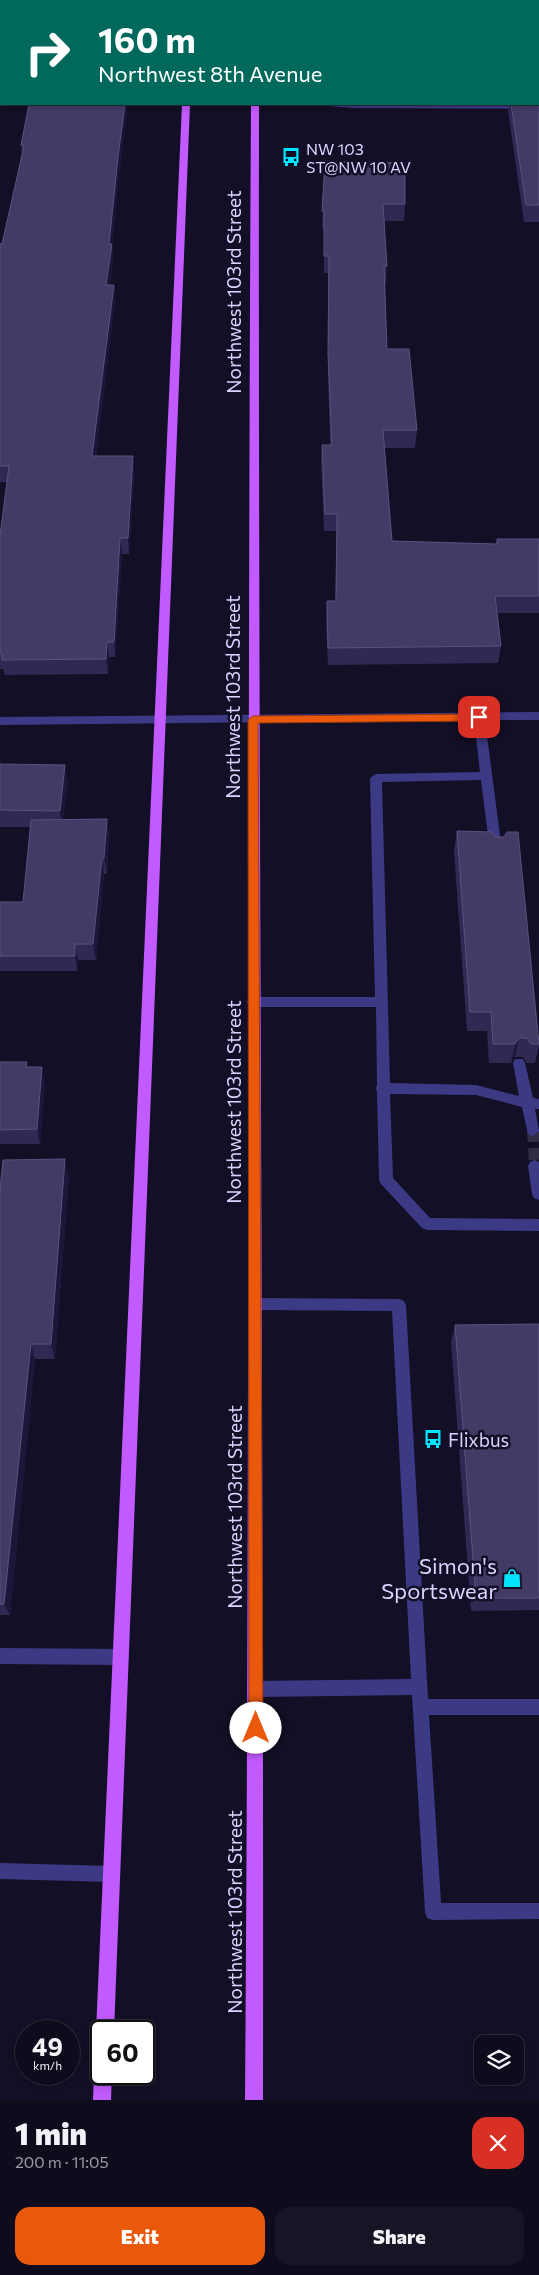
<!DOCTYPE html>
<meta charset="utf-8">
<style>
:root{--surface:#0e0b1c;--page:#171425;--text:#f1f3f6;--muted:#9b9ba3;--line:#2e2b3b;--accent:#ea580c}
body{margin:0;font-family:Commissioner,sans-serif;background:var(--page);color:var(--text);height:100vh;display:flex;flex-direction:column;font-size:19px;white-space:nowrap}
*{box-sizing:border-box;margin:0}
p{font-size:16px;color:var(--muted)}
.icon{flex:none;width:28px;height:28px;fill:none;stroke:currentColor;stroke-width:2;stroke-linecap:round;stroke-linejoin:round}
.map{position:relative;height:2100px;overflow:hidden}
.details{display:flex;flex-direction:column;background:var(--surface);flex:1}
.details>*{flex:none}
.hud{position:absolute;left:0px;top:0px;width:540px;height:105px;box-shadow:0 2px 8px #0003,0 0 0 1px var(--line);background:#00695c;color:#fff;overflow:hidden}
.buttons{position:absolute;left:474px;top:2035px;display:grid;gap:10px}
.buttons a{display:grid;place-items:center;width:50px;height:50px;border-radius:10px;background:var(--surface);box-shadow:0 2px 8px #0003,0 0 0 1px var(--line);font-size:25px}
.speed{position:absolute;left:15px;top:2020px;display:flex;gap:10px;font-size:25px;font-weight:700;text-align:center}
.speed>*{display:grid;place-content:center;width:65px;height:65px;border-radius:50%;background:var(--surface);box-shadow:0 2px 8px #0003,0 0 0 1px var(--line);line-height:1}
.speed small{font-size:12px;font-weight:400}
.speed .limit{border:2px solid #111;border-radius:8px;background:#fff;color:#111}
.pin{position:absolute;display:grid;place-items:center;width:42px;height:42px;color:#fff;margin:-21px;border-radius:10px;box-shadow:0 2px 8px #0006}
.me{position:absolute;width:55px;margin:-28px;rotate:0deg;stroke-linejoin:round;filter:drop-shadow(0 0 4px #0008)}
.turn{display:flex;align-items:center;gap:18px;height:105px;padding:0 15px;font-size:22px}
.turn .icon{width:65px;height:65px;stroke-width:2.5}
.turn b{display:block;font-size:35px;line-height:42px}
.round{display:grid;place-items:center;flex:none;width:52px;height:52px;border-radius:15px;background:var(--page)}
.overview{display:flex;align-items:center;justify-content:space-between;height:85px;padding:0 15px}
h1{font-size:30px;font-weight:800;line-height:38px}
.button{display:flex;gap:10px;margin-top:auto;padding:10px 15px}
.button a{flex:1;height:58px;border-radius:15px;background:var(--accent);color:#fff;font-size:20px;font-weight:800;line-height:58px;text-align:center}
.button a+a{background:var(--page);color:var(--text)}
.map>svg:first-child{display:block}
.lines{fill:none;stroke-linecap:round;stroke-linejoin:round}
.minor-tunnel{stroke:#312d47;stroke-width:12;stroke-dasharray:12 6;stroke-linecap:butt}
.minor{fill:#3d3a85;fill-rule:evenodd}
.major{fill:#c25bff;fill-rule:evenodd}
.wall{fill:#312854}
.shaded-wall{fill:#1d163a}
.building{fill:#433a66;stroke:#5a527e}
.route{fill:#ea580c;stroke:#983908}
.labels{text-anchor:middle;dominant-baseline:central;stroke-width:5;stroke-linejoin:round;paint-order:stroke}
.far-poi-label{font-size:16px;fill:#d9d4ff;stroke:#130f26;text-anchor:start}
.street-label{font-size:19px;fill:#d9d4ff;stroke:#130f26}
.poi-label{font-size:19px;fill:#d9d4ff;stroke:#130f26;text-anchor:start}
.near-poi-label{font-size:22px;fill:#d9d4ff;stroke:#130f26;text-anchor:end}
</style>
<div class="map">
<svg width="539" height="2100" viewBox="0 0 539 2100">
<rect width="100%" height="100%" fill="#130f26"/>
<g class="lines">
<polyline class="minor-tunnel" points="533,1130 535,1166"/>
<g class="minor">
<rect x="0" y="89" width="1" height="4"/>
<polygon points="324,104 539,105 539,109 353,108 328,106"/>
<polygon points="539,712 539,720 485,720 502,851 500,854 496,855 490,851 481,780 382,782 390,1083 476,1085 519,1096 513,1063 515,1059 523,1059 525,1063 533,1098 539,1099 539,1109 535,1109 539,1131 533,1136 528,1134 522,1107 476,1095 390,1094 393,1178 430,1218 539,1219 539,1231 427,1230 422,1228 381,1184 379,1180 377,1092 376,1088 377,1085 376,1007 253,1007 249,1006 247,1002 249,998 253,997 375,997 370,778 376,774 480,772 474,720 0,725 0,717"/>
<polygon points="535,1160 539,1162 539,1200 534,1198 532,1194 528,1166 530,1162"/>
<polygon points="255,1298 399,1299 404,1301 406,1305 428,1699 539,1699 539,1715 429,1715 441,1903 539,1903 539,1919 433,1920 427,1918 425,1912 412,1695 256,1697 250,1695 248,1689 250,1683 256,1681 411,1679 392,1311 255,1310 250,1308 248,1304 250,1300"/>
<polygon points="0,1648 121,1649 127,1651 129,1657 127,1663 121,1665 0,1664"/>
<polygon points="0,1863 111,1866 117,1868 119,1874 117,1880 111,1882 0,1879"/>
</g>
<g class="major">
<polygon points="186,0 194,0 194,1 187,1"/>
<polygon points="249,0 257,0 257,1 250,1"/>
<polygon points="182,104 190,104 114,2031 101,2031 101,2038 96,2031"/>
<path d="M251,104h8c-1,665 5,1331 4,1996h-18c5,-665 2,-1331 6,-1996z"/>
<polygon points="101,2066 101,2074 112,2074 111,2100 93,2100 94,2074 97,2068"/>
</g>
</g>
<g class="wall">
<polygon points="0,0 102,0 102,1 1,1 1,17 0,17"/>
<polygon points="539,17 539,222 524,222 508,111 509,104 539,104"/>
<polygon points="127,110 119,173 112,245 113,259 110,285 114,285 115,300 96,456 134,472 129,554 122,554 115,657 109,657 108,674 5,675 3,669 0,669 0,536 7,482 0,482 0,244 2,244 22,155 21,145"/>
<polygon points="325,161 405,204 404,221 384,221 387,266 386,283 385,283 387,349 417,430 415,448 384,448 392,541 496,544 497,539 539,539 539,613 497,613 501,646 498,663 328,665 326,618 327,601 335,601 337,531 324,531 321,462 322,445 330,445 328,371 328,273 324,273 324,228 322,228"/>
<polygon points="0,764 68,781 63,819 107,819 109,836 107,874 104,874 96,960 78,960 77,971 0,971 0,902 23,902 30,827 0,827"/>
<polygon points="457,831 539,1041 539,1046 535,1063 527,1063 523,1057 515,1057 511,1063 489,1063 487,1031 467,1031 454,851"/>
<polygon points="0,1062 28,1067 45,1081 40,1144 0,1144"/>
<polygon points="69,1176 55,1359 35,1359 10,1615 0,1615 0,1189"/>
<polygon points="539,1324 539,1610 471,1611 451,1342 455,1325"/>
</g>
<g class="shaded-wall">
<polygon points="125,104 127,104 127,110 119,173 112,245 113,259 108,300 106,285 109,244 118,157"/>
<polygon points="114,285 115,300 94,472 92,456"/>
<polygon points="133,456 134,472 129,554 128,538"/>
<polygon points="120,538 122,554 115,657 114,642"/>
<polygon points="107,642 109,657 108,674 106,659"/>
<polygon points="65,765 68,781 62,827 60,811"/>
<polygon points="107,819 109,836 107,874 104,858"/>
<polygon points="102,858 104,874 96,960 93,944"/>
<polygon points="75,944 78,960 77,971 75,956"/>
<polygon points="519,1038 515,1057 511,1063 515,1044"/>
<polygon points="42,1067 45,1081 40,1144 37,1129"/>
<polygon points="65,1159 69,1176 55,1359 51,1344"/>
<polygon points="31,1344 35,1359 10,1615 4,1604"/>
</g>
<g class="building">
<rect x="0" y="0" width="98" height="1"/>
<rect x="312" y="0" width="59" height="1"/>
<polygon points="539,94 539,205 526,205 511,104 539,104"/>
<polygon points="29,104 125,104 118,157 109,244 112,244 106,285 114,285 92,456 133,456 128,538 120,538 114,642 107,642 106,659 2,660 2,654 0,654 0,536 9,466 0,466 0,244 2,244 24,146 21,145"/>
<polygon points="325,161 405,163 405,204 383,204 387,266 384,266 387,349 409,349 417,430 383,430 392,541 497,544 497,539 539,539 539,596 495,596 501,646 328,648 327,601 336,601 337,514 325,514 322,445 332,445 328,354 329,256 324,256 324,211 322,211"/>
<polygon points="0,764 65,765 60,811 0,810"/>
<polygon points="107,819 104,858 102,858 93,944 75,944 75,956 0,956 0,902 23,902 31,820"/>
<polygon points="457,831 492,832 495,837 504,837 507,832 518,832 539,1044 531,1044 527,1038 519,1038 515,1044 493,1044 491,1012 470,1012"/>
<polygon points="0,1062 27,1062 26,1067 42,1067 37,1129 0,1130"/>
<polygon points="65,1159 51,1344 31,1344 4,1604 0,1604 0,1189 3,1160"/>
<polygon points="539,1324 539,1598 476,1598 455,1325"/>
</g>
<polygon class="route" points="479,714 484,717 479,721 258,723 263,1728 261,1733 256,1735 251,1733 249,1728 248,720 253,716"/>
<defs>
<g id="bus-bare" transform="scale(1.5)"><path d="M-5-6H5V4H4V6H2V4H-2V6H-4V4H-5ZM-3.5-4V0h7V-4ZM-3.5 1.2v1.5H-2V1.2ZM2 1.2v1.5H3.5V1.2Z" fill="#00e5ff" stroke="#130f26" stroke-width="2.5" paint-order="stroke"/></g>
<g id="shop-bare" transform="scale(1.5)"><path d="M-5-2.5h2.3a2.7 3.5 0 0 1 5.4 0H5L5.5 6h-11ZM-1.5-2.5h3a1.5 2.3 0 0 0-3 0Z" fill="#00e5ff" stroke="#130f26" stroke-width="2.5" paint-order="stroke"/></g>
</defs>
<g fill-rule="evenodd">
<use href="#bus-bare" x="291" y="157"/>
<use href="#bus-bare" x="433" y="1439"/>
<use href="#shop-bare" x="512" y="1578"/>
</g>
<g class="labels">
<g class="far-poi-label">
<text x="306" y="148">NW 103<tspan x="306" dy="18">ST@NW 10 AV</tspan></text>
</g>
<g class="street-label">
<text transform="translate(233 292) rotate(-90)">Northwest 103rd Street</text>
<text transform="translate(232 697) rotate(-90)">Northwest 103rd Street</text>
<text transform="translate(233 1102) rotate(-90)">Northwest 103rd Street</text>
<text transform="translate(234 1507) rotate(-90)">Northwest 103rd Street</text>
<text transform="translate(234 1912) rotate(-90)">Northwest 103rd Street</text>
</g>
<g class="poi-label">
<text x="448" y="1439">Flixbus</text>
</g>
<g class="near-poi-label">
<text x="497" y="1565">Simon's<tspan x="497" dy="25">Sportswear</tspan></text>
</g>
</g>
</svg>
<div class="buttons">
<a><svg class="icon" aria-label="layers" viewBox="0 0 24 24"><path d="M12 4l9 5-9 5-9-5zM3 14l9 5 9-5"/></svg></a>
</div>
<div class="speed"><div>49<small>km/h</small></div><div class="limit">60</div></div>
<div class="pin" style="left:479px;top:717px;background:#d93025"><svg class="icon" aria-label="arrive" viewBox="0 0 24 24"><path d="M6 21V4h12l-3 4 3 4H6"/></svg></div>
<svg class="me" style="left:256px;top:1728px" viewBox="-20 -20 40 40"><circle r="19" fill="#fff"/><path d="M0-13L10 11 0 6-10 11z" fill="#ea580c"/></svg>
<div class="hud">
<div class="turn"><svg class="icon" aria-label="right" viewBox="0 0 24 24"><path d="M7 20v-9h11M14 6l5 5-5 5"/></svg><div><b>160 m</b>Northwest 8th Avenue</div></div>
</div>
</div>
<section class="details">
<div class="overview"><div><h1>1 min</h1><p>200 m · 11:05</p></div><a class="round" style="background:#d93025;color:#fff"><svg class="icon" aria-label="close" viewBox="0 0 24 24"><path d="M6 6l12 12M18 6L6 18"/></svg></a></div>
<div class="button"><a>Exit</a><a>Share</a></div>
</section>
